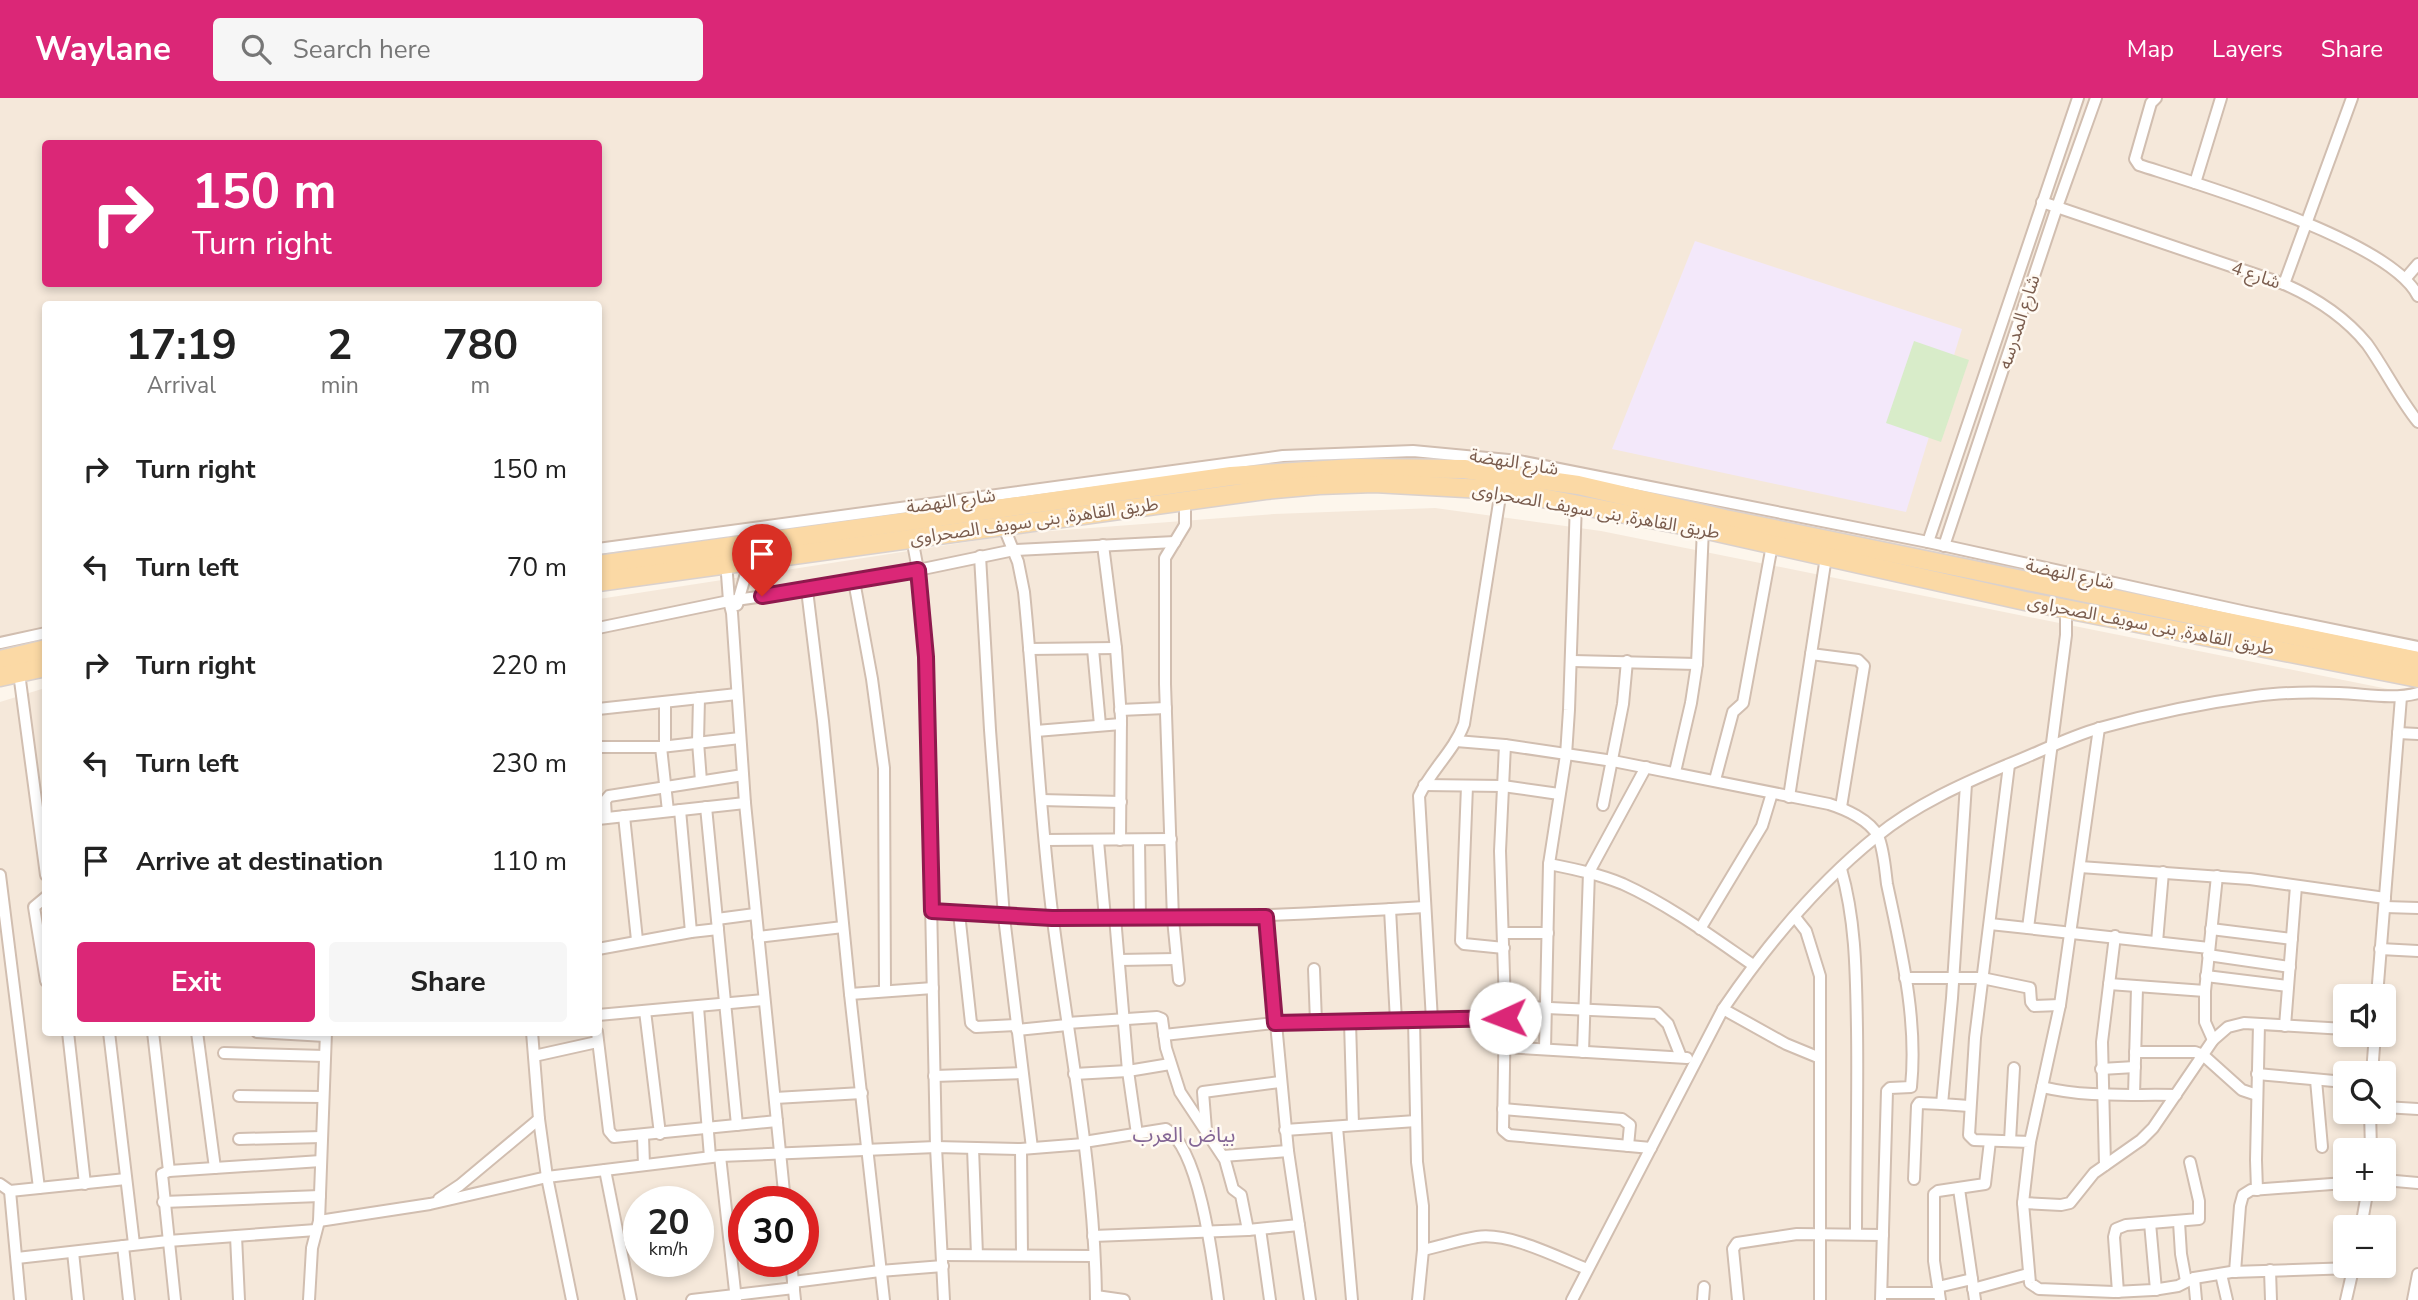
<!DOCTYPE html>
<meta charset="utf-8">
<style>
:root{--surface:#fff;--page:#f6f6f6;--text:#222;--muted:#767676;--accent:#db2777}
body{margin:0;font-family:"Nunito Sans","Noto Sans Arabic",sans-serif;background:var(--page);color:var(--text);height:100vh;display:flex;flex-direction:column;font-size:26px;white-space:nowrap}
*{box-sizing:border-box;margin:0}
p{font-size:23px;color:var(--muted)}
.icon{flex:none;width:38px;height:38px;fill:none;stroke:currentColor;stroke-width:2;stroke-linecap:round;stroke-linejoin:round}
.map{position:relative;flex:1;overflow:hidden}
.drawer{position:absolute;left:42px;top:203px;width:560px;height:735px;display:flex;flex-direction:column;background:var(--surface);border-radius:7px;box-shadow:0 4px 10px #0003}
.drawer>*{flex:none}
.banner{position:absolute;left:42px;top:42px;width:560px;height:147px;border-radius:7px;box-shadow:0 4px 10px #0003;background:#db2777;color:#fff;overflow:hidden}
.buttons{position:absolute;left:2333px;top:886px;display:grid;gap:14px}
.buttons a{display:grid;place-items:center;width:63px;height:63px;border-radius:7px;background:var(--surface);box-shadow:0 4px 10px #0003;font-size:35px}
.speed{position:absolute;left:623px;top:1088px;display:flex;gap:14px;font-size:35px;font-weight:700;text-align:center}
.speed>*{display:grid;place-content:center;width:91px;height:91px;border-radius:50%;background:var(--surface);box-shadow:0 4px 10px #0003;line-height:1}
.speed small{font-size:18px;font-weight:400}
.speed .limit{border:10px solid #d22;background:#fff;color:#111}
.pin{position:absolute;display:grid;place-items:center;width:60px;height:60px;color:#fff;margin:-72px -30px;border-radius:50% 50% 50% 0;rotate:-45deg;box-shadow:0 0 7px #0007}
.pin .icon{rotate:45deg}
.me{position:absolute;width:77px;margin:-38px;rotate:268deg;stroke-linejoin:round;filter:drop-shadow(0 0 5px #0008)}
.turn{display:flex;align-items:center;gap:24px;height:147px;padding:0 35px;font-size:32px}
.turn .icon{width:91px;height:91px;stroke-width:2.5}
.turn b{display:block;font-size:49px;line-height:60px}
.eta{display:flex;justify-content:space-evenly;align-items:center;height:119px;text-align:center}
.eta b{font-size:42px;font-weight:700;line-height:49px}
.action{display:flex;gap:14px;margin-top:auto;padding:14px 35px}
.action a{flex:1;height:80px;border-radius:7px;background:var(--accent);color:#fff;font-size:28px;font-weight:700;line-height:80px;text-align:center}
.action a+a{background:var(--page);color:var(--text)}
ul{padding:0;list-style:none}
li{display:flex;align-items:center;gap:21px;height:98px;padding:0 35px}
li div{flex:1}
li b{display:block;font-size:26px}
li em{font-style:normal}
header{display:flex;align-items:center;gap:42px;box-sizing:border-box;height:98px;padding:0 35px;background:var(--accent);color:#fff}
header strong{font-size:33px}
nav{display:flex;gap:38px;margin-inline-start:auto;font-size:24px}
.search{width:490px;height:63px;background:var(--page);display:flex;align-items:center;gap:18px;box-sizing:border-box;padding:0 24px;border-radius:7px;color:var(--muted);font-size:26px}
.map>svg:first-child{display:block}
.residential{fill:#f5e8da;fill-rule:evenodd}
.education{fill:#f3e8fa}
.green{fill:#d8ecc9}
.lines{fill:none;stroke-linecap:round;stroke-linejoin:round}
.minor-casing{stroke:#d1beb0;stroke-width:14}
.primary-casing{stroke:#dad1cd;stroke-width:21}
.minor{stroke:#fff;stroke-width:10}
.primary{stroke:#fbd9a5;stroke-width:18}
.route-casing{stroke:#8e194d;stroke-width:18}
.route{stroke:#db2777;stroke-width:12}
.labels{text-anchor:middle;dominant-baseline:central;stroke-width:5;stroke-linejoin:round;paint-order:stroke}
.street-label{font-size:18px;fill:#7a5c4d;stroke:#fffaf3}
.quarter-label{font-size:21px;fill:#846695;stroke:#fffaf3}
</style>
<header>
<strong>Waylane</strong>
<div class="search"><svg class="icon" aria-label="search" viewBox="0 0 24 24"><circle cx="10" cy="10" r="6"/><path d="M15 15l6 6"/></svg>Search here</div>
<nav><a>Map</a><a>Layers</a><a>Share</a></nav>
</header>
<div class="map">
<svg width="2418" height="1202" viewBox="0 0 2418 1202">
<rect width="100%" height="100%" fill="#fdf6ec"/>
<g class="residential">
<path d="M0,0h2418v569l-301,-56 -544,-119 -69,-7 -306,7 -276,36 -323,46 -1,-270h-552l-1,357 -45,12zM46,46h552v140h-552z"/>
<path d="M1435,410l166,23 817,164v605h-2418v-598l45,-14 1,344h552l1,-433 425,-66 250,-19zM2345,898h39v38h-39zM2345,975h39v38h-39zM2345,1052h39v38h-39zM639,1104h59v60h-59zM744,1104h59v60h-59zM2345,1129h39v38h-39z"/>
</g>
<polygon class="education" points="1695,143 1962,231 1906,414 1612,351"/>
<polygon class="green" points="1914,243 1969,262 1941,344 1886,325"/>
<g class="lines">
<g class="minor-casing">
<g id="minor">
<path d="M2156,0l-5,5 -16,56 4,6c62,20 251,75 279,131"/>
<polyline points="2195,85 2221,0"/>
<path d="M2042,104l242,82c32,14 60,32 83,60 18,25 31,53 51,78"/>
<polyline points="2406,180 2418,166"/>
<polyline points="2284,186 2352,0"/>
<path d="M1576,404l-7,208 -3,45 -17,109c25,5 50,10 74,20 46,21 88,52 130,81"/>
<path d="M1003,427l15,37 6,30c11,109 15,219 29,328 16,126 42,253 43,380"/>
<polyline points="912,440 918,472 926,559 936,1049 944,1202"/>
<polyline points="1928,444 2078,0"/>
<polyline points="1103,447 1116,550 1121,620 1120,742"/>
<polyline points="1944,448 2057,109 2096,0"/>
<polyline points="598,451 1283,358 1413,353 1519,363 1928,444 2246,514 2418,549"/>
<polyline points="980,458 990,632 1004,819 1032,1050"/>
<polyline points="726,463 729,503 732,515 745,705 785,1104"/>
<polyline points="854,483 872,581 884,670 885,893"/>
<polyline points="807,492 823,623 850,896 884,1202"/>
<polyline points="737,507 751,458"/>
<polyline points="598,530 729,503 807,492 918,472 1014,452 1175,444"/>
<polyline points="0,545 46,535"/>
<polyline points="1029,551 1116,550"/>
<polyline points="1093,551 1100,627"/>
<polyline points="1811,556 1858,562 1864,568 1841,709"/>
<polyline points="1573,563 1697,566"/>
<polyline points="19,575 46,777"/>
<polyline points="699,600 698,644 701,683"/>
<polyline points="598,611 737,596"/>
<polyline points="1120,612 1166,610"/>
<polyline points="1036,633 1121,626"/>
<polyline points="2398,635 2418,636"/>
<path d="M1456,643l49,4 108,16 216,43c16,5 41,16 49,32 6,14 7,33 9,48 14,66 31,135 24,203l-21,1 -3,3 -6,209"/>
<polyline points="1505,647 1500,753 1505,908 1503,1032 1509,1037 1651,1050"/>
<polyline points="665,648 665,604"/>
<polyline points="598,649 661,649 740,640"/>
<polyline points="661,649 668,713"/>
<polyline points="2009,667 1975,940 1969,1037 1974,1042 2030,1044 2023,1105 2030,1185 2039,1191 2114,1194 2153,1192 2178,1188 2194,1180 2231,1174 2353,1170"/>
<polyline points="1675,674 1691,605 1697,566 1703,431"/>
<polyline points="1715,682 1733,614 1743,605 1772,447"/>
<polyline points="1966,686 1952,900 1942,1006 1969,1008"/>
<polyline points="1424,687 1503,688 1559,696"/>
<polyline points="1467,688 1461,843 1464,846 1504,850"/>
<polyline points="1789,699 1826,459"/>
<polyline points="1041,702 1121,704"/>
<polyline points="1603,707 1623,606 1627,563"/>
<polyline points="706,709 737,1027"/>
<polyline points="680,712 691,834 718,831"/>
<polyline points="624,718 637,842"/>
<polyline points="606,720 605,703 609,698 743,677"/>
<polyline points="598,721 745,705"/>
<polyline points="1045,742 1171,741"/>
<polyline points="1139,742 1140,820"/>
<polyline points="1098,743 1105,820"/>
<polyline points="2080,769 2250,781 2385,800"/>
<path d="M1841,771c15,52 15,106 16,160 1,69 -1,137 -1,205"/>
<polyline points="0,777 39,1090"/>
<polyline points="46,799 34,809 46,883"/>
<polyline points="2385,809 2418,810"/>
<polyline points="1390,811 1396,923"/>
<path d="M932,813c164,13 328,6 493,-4"/>
<polyline points="959,815 971,925 976,929 1016,927"/>
<polyline points="1115,819 1128,973 1137,1036"/>
<polyline points="1266,819 1288,1053 1310,1202"/>
<polyline points="1795,819 1806,833 1820,878 1820,1202"/>
<polyline points="717,821 755,816"/>
<polyline points="1990,826 2209,850"/>
<polyline points="2028,830 2066,537 2066,510"/>
<polyline points="1700,831 1762,728 1772,695"/>
<polyline points="2211,831 2292,841"/>
<polyline points="1504,835 1548,835"/>
<polyline points="758,839 843,829"/>
<polyline points="2157,844 2163,774"/>
<polyline points="598,851 691,834"/>
<polyline points="2380,851 2418,853"/>
<polyline points="2208,857 2290,869"/>
<polyline points="1119,862 1176,861"/>
<polyline points="1314,871 1316,924"/>
<polyline points="2206,878 2288,888"/>
<polyline points="1905,880 1982,880 2030,890 2031,904 2034,908 2060,907"/>
<polyline points="1179,882 1173,821 1165,586 1165,460 1185,427 1185,402"/>
<polyline points="2109,886 2205,893"/>
<polyline points="850,896 933,890"/>
<polyline points="2377,898 2401,599"/>
<polyline points="1505,908 1657,915 1668,926 1681,959"/>
<polyline points="698,909 710,1059"/>
<polyline points="1723,911 1786,946 1820,960"/>
<polyline points="645,913 660,1036"/>
<polyline points="598,917 764,902"/>
<polyline points="1414,922 1417,1064 1423,1108 1423,1152 1418,1202"/>
<path d="M1432,922l-13,-224c12,-26 35,-45 45,-72l37,-234"/>
<polyline points="1350,924 1353,1027"/>
<polyline points="1067,925 1157,919 1162,921 1166,950 1180,994 1225,1062 1233,1091 1241,1097 1248,1132"/>
<polyline points="2285,928 2296,788"/>
<polyline points="1017,932 1067,927"/>
<polyline points="68,934 85,1086"/>
<polyline points="109,934 134,1146"/>
<polyline points="153,934 169,1073"/>
<polyline points="197,934 215,1070"/>
<polyline points="257,934 325,938"/>
<polyline points="532,934 539,1021 547,1079 572,1202"/>
<polyline points="597,934 609,1033 614,1039 777,1023"/>
<polyline points="1164,937 1275,925 1505,920"/>
<polyline points="2213,942 2205,924 2205,893 2217,778"/>
<polyline points="1505,949 1687,960"/>
<polyline points="1545,951 1549,766"/>
<polyline points="1583,954 1589,774 1646,669"/>
<polyline points="2135,954 2195,954 2203,957 2242,992 2257,997"/>
<polyline points="224,955 325,958"/>
<polyline points="534,958 597,944"/>
<polyline points="2101,971 2135,969"/>
<polyline points="2372,975 2375,936"/>
<polyline points="1074,976 1128,973 1170,966"/>
<polyline points="2257,976 2345,984"/>
<polyline points="934,978 1022,975"/>
<polyline points="2316,982 2322,1049"/>
<path d="M2042,989c47,11 86,7 134,8"/>
<polyline points="2134,997 2137,890"/>
<polyline points="239,998 323,999"/>
<polyline points="775,1000 862,995"/>
<polyline points="2384,1009 2418,1011"/>
<polyline points="1503,1011 1622,1021 1630,1027 1628,1048"/>
<polyline points="2370,1013 2371,1052"/>
<polyline points="1337,1029 1352,1202"/>
<polyline points="1206,1032 1203,994 1280,984"/>
<polyline points="1285,1032 1416,1023"/>
<polyline points="643,1038 644,1067"/>
<polyline points="239,1041 322,1039"/>
<polyline points="2010,1043 2014,970"/>
<path d="M1084,1044l82,-13c34,20 47,133 52,171"/>
<polyline points="2030,1044 2060,907 2099,630"/>
<polyline points="973,1050 977,1157"/>
<polyline points="1021,1051 1022,1157"/>
<polyline points="720,1058 736,1202"/>
<polyline points="1223,1058 1288,1053"/>
<polyline points="2105,1067 2102,944 2115,838"/>
<polyline points="605,1072 631,1202"/>
<polyline points="1914,1081 1917,1008 1919,1005 1942,1006"/>
<polyline points="2384,1082 2418,1085"/>
<polyline points="0,1086 10,1093 126,1081"/>
<polyline points="1959,1091 1975,1202"/>
<polyline points="2257,1092 2256,1062 2259,926"/>
<polyline points="10,1093 20,1202"/>
<polyline points="439,1101 460,1087 539,1021"/>
<polyline points="163,1104 320,1098"/>
<polyline points="2023,1105 2061,1107 2070,1105 2094,1075 2141,1042 2153,1030 2213,942 2228,929 2244,925 2345,931"/>
<polyline points="319,1123 430,1106 547,1079 720,1058 936,1049 1021,1051 1084,1046"/>
<polyline points="2179,1124 2181,1156 2186,1183"/>
<polyline points="2150,1125 2156,1192"/>
<polyline points="2361,1129 2368,1090"/>
<polyline points="1260,1131 1270,1202"/>
<polyline points="236,1138 239,1202"/>
<polyline points="1093,1138 1248,1132 1299,1127"/>
<polyline points="123,1148 129,1202"/>
<path d="M1423,1152c18,-4 36,-10 54,-13 32,-5 80,20 110,32"/>
<polyline points="73,1154 78,1202"/>
<polyline points="942,1157 1094,1158"/>
<polyline points="17,1160 168,1143 316,1132"/>
<polyline points="791,1164 795,1202"/>
<polyline points="2270,1172 2271,1202"/>
<polyline points="2235,1174 2240,1108 2243,1097 2251,1092 2345,1085"/>
<polyline points="2221,1176 2227,1202"/>
<polyline points="2194,1180 2196,1202"/>
<polyline points="793,1184 880,1173 943,1168"/>
<polyline points="1938,1189 1972,1181"/>
<polyline points="1973,1191 2028,1176"/>
<polyline points="2118,1194 2114,1139 2116,1131 2126,1127 2199,1121 2199,1103 2190,1064"/>
<polyline points="1882,1195 1939,1195"/>
<polyline points="1096,1198 1124,1202"/>
<polyline points="175,1202 162,1076 169,1073 321,1063"/>
<polyline points="309,1202 312,1150 319,1123 326,934"/>
<polyline points="692,1202 794,1190"/>
<path d="M1572,1202l151,-291c43,-63 94,-125 154,-173 38,-31 85,-52 130,-71 31,-12 61,-28 93,-37 50,-14 103,-25 155,-32 28,-4 56,-4 84,-3 27,1 53,7 79,0"/>
<polyline points="1703,1202 1704,1189"/>
<polyline points="1738,1202 1733,1151 1737,1145 1797,1136 1883,1137"/>
<polyline points="1940,1202 1934,1163 1934,1096 1938,1093 1985,1086 1990,1043"/>
<polyline points="2346,1202 2354,1167"/>
<polyline points="2413,1202 2418,1176"/>
</g>
</g>
<g class="primary-casing">
<g id="primary">
<polyline points="598,467 1231,378 1354,370 1464,371 1578,387 1725,421 2418,563"/>
<polyline points="598,484 1265,392 1319,387 1374,385 1501,392 1703,431 2025,503 2418,580"/>
<polyline points="0,562 46,551"/>
<polyline points="0,579 46,569"/>
</g>
</g>
<use href="#minor" class="minor"/>
<use href="#primary" class="primary"/>
</g>
<g class="lines">
<g class="route-casing">
<polyline id="route" points="762,498 918,472 926,559 932,813 1052,820 1266,819 1275,925 1505,920"/>
</g>
<use href="#route" class="route"/>
</g>
<g class="labels">
<g class="street-label">
<text transform="translate(2256 177) rotate(19)">شارع 4</text>
<text transform="translate(2019 224) rotate(-72)">شارع المدرسه</text>
<text transform="translate(1514 364) rotate(9)">شارع النهضة</text>
<text transform="translate(951 403) rotate(-8)">شارع النهضة</text>
<text transform="translate(1596 413) rotate(10)">طريق القاهرة, بنى سويف الصحراوى</text>
<text transform="translate(1034 423) rotate(-8)">طريق القاهرة, بنى سويف الصحراوى</text>
<text transform="translate(2070 476) rotate(12)">شارع النهضة</text>
<text transform="translate(2151 527) rotate(11)">طريق القاهرة, بنى سويف الصحراوى</text>
</g>
<g class="quarter-label">
<text x="1184" y="1037">بياض العرب</text>
</g>
</g>
</svg>
<div class="buttons">
<a><svg class="icon" aria-label="sound" viewBox="0 0 24 24"><path d="M4 9h4l5-4v14l-5-4H4zM17 9q2 3 0 6"/></svg></a>
<a><svg class="icon" aria-label="search" viewBox="0 0 24 24"><circle cx="10" cy="10" r="6"/><path d="M15 15l6 6"/></svg></a>
<a>+</a>
<a>−</a>
</div>
<div class="speed"><div>20<small>km/h</small></div><div class="limit">30</div></div>
<div class="pin" style="left:762px;top:498px;background:#d93025"><svg class="icon" aria-label="arrive" viewBox="0 0 24 24"><path d="M6 21V4h12l-3 4 3 4H6"/></svg></div>
<svg class="me" style="left:1505px;top:920px" viewBox="-20 -20 40 40"><circle r="19" fill="#fff"/><path d="M0-13L10 11 0 6-10 11z" fill="#db2777"/></svg>
<div class="banner">
<div class="turn"><svg class="icon" aria-label="right" viewBox="0 0 24 24"><path d="M7 20v-9h11M14 6l5 5-5 5"/></svg><div><b>150 m</b>Turn right</div></div>
</div>
<section class="drawer">
<div class="eta">
<div><b>17:19</b><p>Arrival</p></div>
<div><b>2</b><p>min</p></div>
<div><b>780</b><p>m</p></div>
</div>
<ul>
<li><svg class="icon" aria-label="right" viewBox="0 0 24 24"><path d="M7 20v-9h11M14 6l5 5-5 5"/></svg><div><b>Turn right</b></div><em>150 m</em></li>
<li><svg class="icon" aria-label="left" viewBox="0 0 24 24"><path d="M17 20v-9H6M10 6l-5 5 5 5"/></svg><div><b>Turn left</b></div><em>70 m</em></li>
<li><svg class="icon" aria-label="right" viewBox="0 0 24 24"><path d="M7 20v-9h11M14 6l5 5-5 5"/></svg><div><b>Turn right</b></div><em>220 m</em></li>
<li><svg class="icon" aria-label="left" viewBox="0 0 24 24"><path d="M17 20v-9H6M10 6l-5 5 5 5"/></svg><div><b>Turn left</b></div><em>230 m</em></li>
<li><svg class="icon" aria-label="arrive" viewBox="0 0 24 24"><path d="M6 21V4h12l-3 4 3 4H6"/></svg><div><b>Arrive at destination</b></div><em>110 m</em></li>
</ul>
<div class="action"><a>Exit</a><a>Share</a></div>
</section>
</div>
